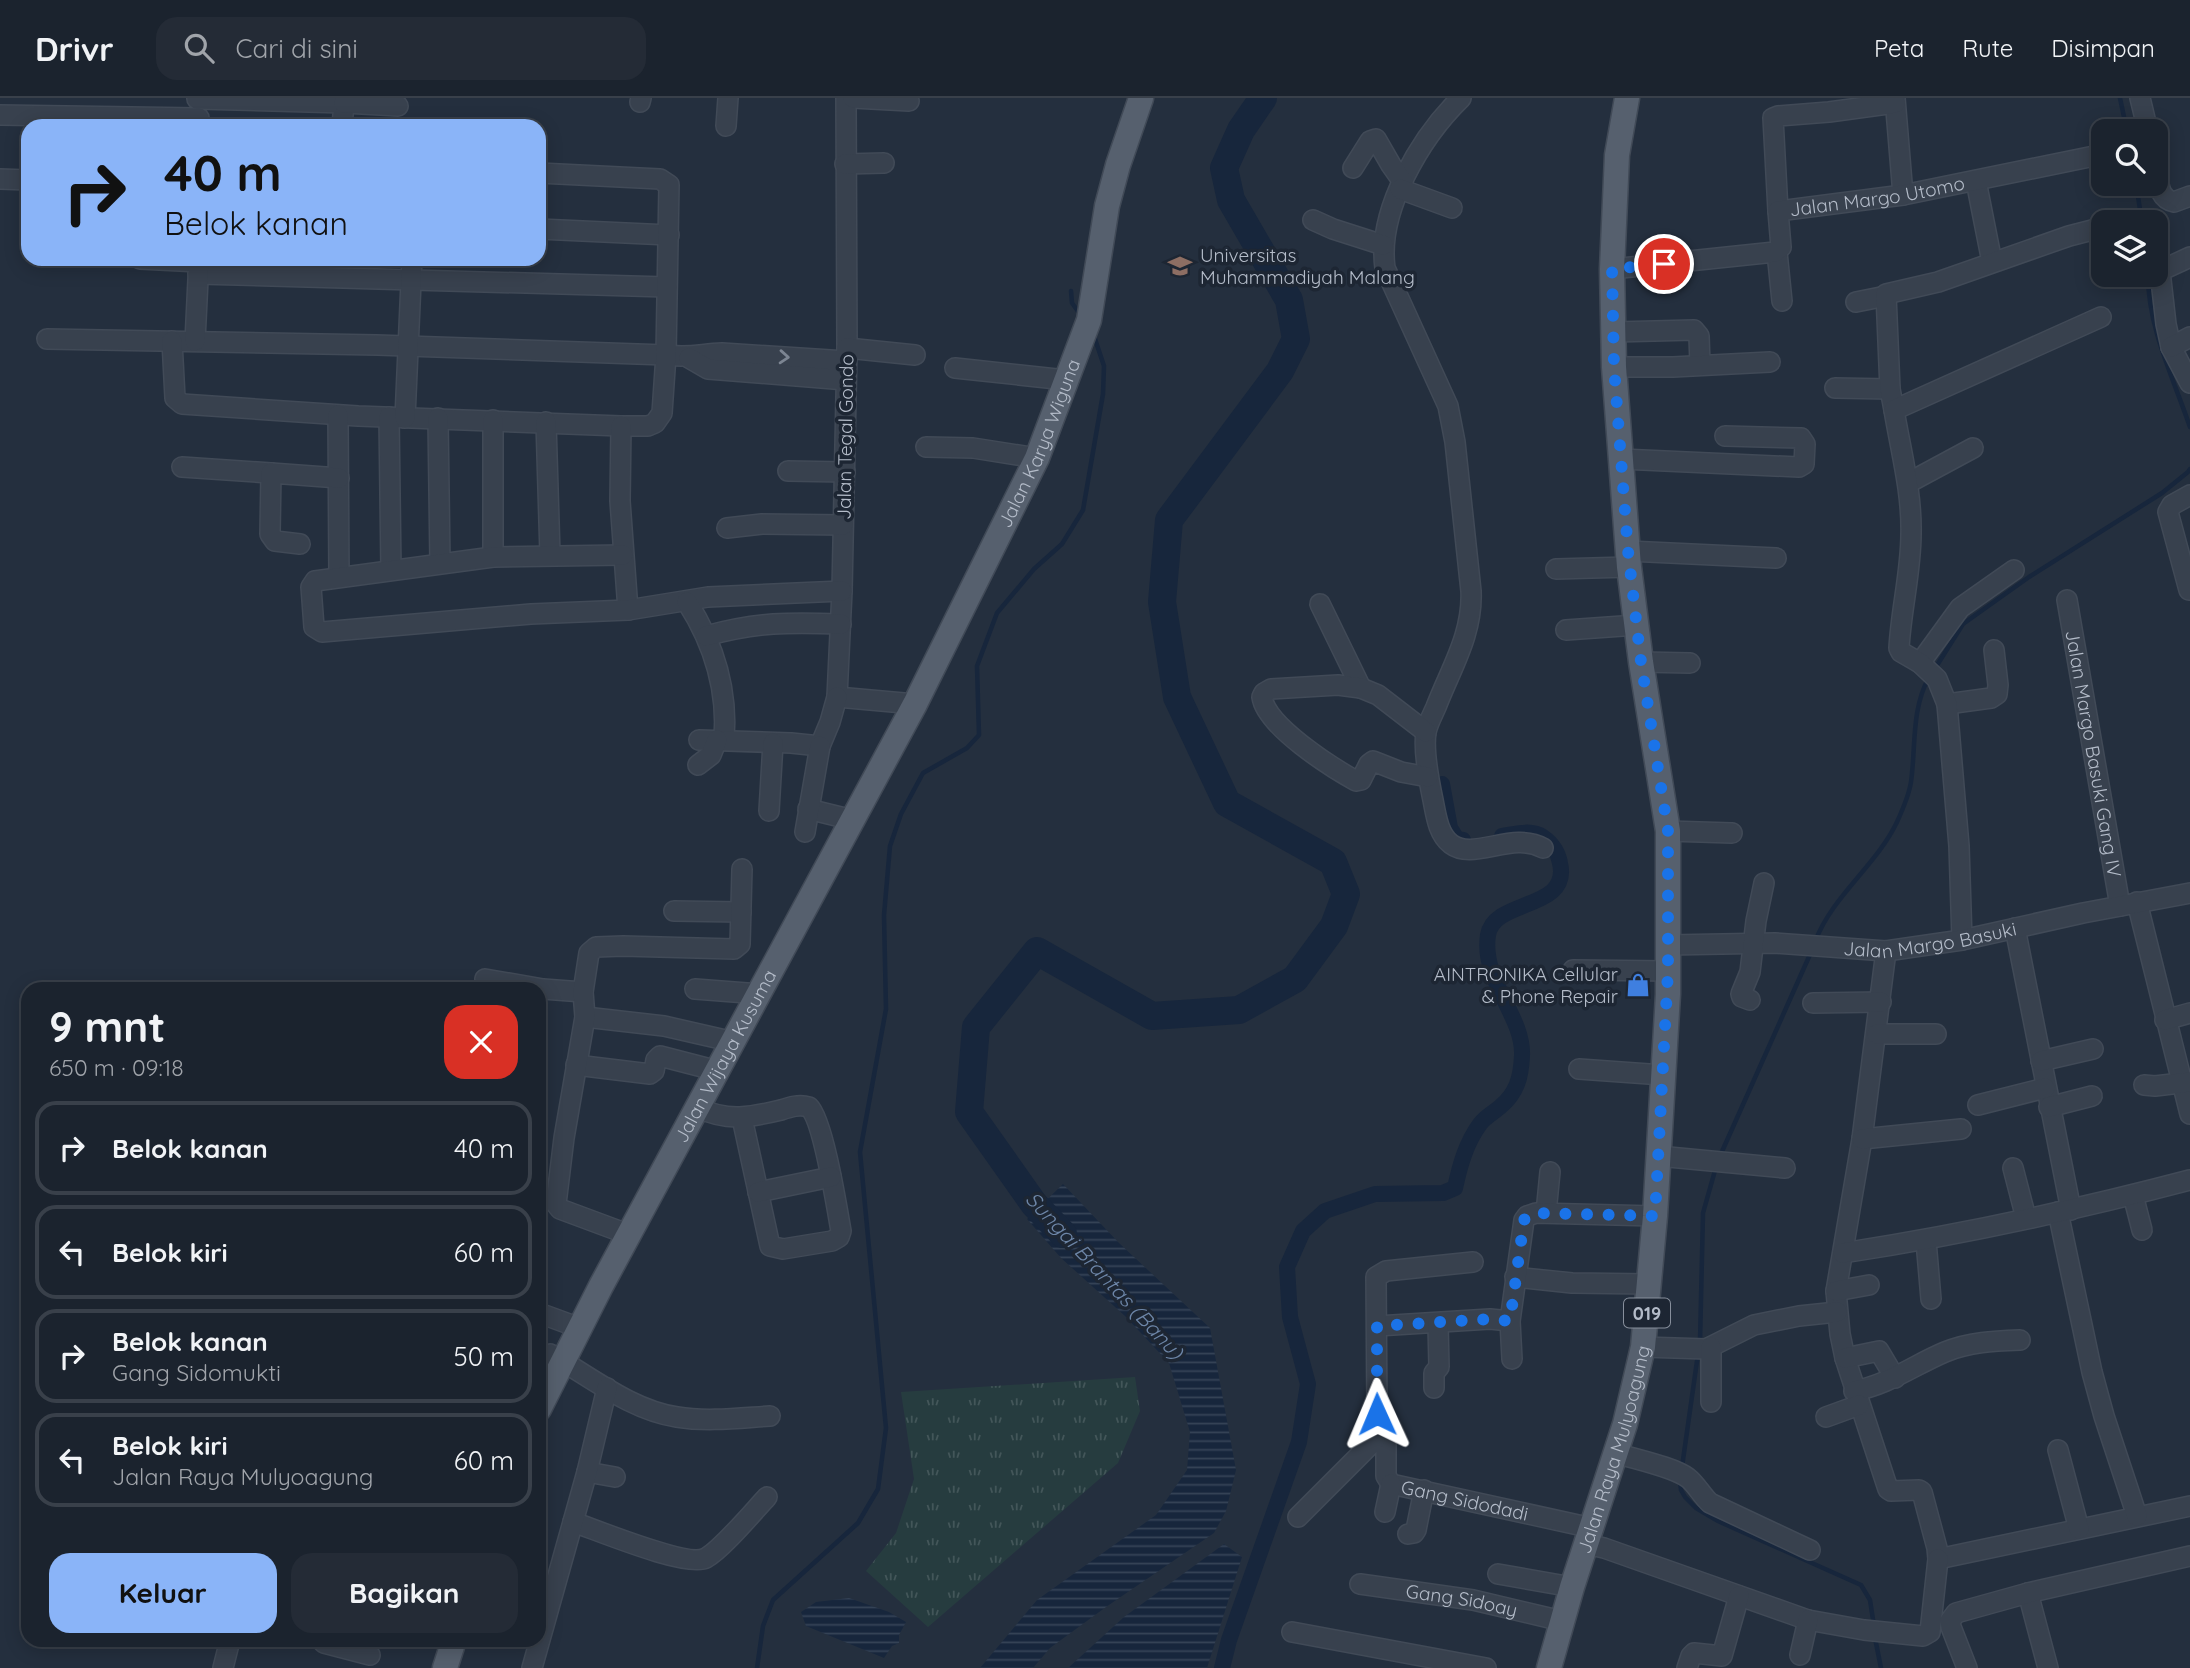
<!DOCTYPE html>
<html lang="id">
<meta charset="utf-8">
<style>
:root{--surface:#1b232e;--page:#242b36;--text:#f1f3f6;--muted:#a0a4aa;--line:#39404a;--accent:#8ab4f8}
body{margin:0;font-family:Quicksand,sans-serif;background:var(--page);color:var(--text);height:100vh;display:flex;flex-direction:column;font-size:26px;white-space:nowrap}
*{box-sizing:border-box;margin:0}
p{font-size:23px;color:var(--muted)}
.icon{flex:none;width:38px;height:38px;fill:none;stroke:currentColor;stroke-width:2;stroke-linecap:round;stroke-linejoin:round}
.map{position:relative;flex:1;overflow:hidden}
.sheet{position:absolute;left:21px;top:884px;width:525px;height:665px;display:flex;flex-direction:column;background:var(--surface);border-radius:21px;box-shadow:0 4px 18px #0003,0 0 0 2px var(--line)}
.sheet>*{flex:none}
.top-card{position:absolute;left:21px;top:21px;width:525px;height:147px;border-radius:21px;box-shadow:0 4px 18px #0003,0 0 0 2px var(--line);background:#8ab4f8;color:#111;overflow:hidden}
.tools{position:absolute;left:2091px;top:21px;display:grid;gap:14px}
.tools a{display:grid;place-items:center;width:77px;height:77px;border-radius:14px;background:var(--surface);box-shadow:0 4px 18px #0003,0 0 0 2px var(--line);font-size:35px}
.pin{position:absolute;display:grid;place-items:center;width:60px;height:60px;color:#fff;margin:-30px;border:4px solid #fff;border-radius:50%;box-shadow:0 2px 7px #0007}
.me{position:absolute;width:77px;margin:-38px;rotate:359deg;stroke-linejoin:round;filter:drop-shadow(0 0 5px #0008)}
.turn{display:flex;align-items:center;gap:24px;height:147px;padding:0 28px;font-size:32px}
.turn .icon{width:91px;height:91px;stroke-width:2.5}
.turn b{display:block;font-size:49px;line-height:60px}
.round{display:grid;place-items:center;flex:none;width:74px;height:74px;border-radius:21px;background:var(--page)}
.headline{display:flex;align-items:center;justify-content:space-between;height:119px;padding:0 28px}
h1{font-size:42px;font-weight:700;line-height:52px}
.action{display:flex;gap:14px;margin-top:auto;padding:14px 28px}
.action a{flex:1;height:80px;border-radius:21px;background:var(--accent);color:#111;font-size:28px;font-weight:700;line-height:80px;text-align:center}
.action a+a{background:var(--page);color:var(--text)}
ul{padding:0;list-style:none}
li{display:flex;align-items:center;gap:21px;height:94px;margin:0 14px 10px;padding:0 14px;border:4px solid var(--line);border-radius:21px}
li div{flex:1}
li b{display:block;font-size:26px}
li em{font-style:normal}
header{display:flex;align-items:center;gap:42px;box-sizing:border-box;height:98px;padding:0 35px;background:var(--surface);border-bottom:2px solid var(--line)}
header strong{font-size:33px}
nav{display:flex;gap:38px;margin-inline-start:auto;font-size:24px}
.search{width:490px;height:63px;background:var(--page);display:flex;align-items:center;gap:18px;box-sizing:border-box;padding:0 24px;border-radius:21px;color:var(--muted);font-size:26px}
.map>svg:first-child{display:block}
.grass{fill:url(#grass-tufts)}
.water{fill:url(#water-rules)}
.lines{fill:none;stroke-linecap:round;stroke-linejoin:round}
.stream{stroke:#17263c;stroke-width:4.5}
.canal{stroke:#17263c;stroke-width:16}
.river{stroke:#17263c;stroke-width:28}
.minor-casing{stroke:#414a57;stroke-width:22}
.major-casing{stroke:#414a57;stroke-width:27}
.minor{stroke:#38414e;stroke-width:19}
.major{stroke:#56606e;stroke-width:24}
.oneway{stroke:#7c8592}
.route{stroke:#1a73e8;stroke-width:12;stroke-dasharray:0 21.6}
.labels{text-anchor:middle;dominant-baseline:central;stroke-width:7;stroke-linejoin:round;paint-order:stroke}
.shield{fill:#1d2633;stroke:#878f9c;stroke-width:2}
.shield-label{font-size:18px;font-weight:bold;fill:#b4bcc9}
.street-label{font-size:19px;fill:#b4bcc9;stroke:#1d2633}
.poi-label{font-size:19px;fill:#b4bcc9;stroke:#1d2633;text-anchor:start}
.water-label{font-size:21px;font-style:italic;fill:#6d86a8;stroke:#1d2633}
</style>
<header>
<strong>Drivr</strong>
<div class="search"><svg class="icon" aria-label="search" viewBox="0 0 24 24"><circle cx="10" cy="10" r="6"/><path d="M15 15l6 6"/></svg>Cari di sini</div>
<nav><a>Peta</a><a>Rute</a><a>Disimpan</a></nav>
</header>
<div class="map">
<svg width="2190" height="1570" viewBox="0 0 2190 1570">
<defs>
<pattern id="grass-tufts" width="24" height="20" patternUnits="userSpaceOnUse" patternTransform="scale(1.75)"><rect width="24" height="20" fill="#263c3f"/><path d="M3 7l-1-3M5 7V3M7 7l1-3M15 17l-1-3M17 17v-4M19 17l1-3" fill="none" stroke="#435659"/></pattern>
<pattern id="water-rules" width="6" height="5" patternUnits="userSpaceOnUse" patternTransform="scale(1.75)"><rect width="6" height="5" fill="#17263c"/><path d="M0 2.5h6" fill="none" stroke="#364457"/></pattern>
</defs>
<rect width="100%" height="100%" fill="#242f3e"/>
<polygon class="grass" points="1135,1279 1140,1313 1118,1365 928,1529 866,1473 896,1435 914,1381 901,1294"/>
<g class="water">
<polygon points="1063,1086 1119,1145 1210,1230 1236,1372 1226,1413 1214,1435 1106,1509 1050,1550 1033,1570 980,1570 1037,1502 1156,1417 1187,1372 1190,1334 1169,1265 1125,1218 1061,1160 1027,1121"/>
<polygon points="1224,1446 1242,1459 1207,1570 1068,1570 1124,1519"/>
<polygon points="849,1500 889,1514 906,1524 899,1537 899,1545 892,1548 884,1560 806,1528 801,1514 816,1504"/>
</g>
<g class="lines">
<g class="stream">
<polyline points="2120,0 2127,33"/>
<polyline points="2136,86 2142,124"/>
<path d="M2148,177c0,53 25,102 42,152"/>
<polyline points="1071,193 1072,205 1080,216"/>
<polyline points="1934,572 1963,526 2029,479 2162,395 2188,374 2190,371"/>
<path d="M1815,844c17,-46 61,-76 82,-120 5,-11 12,-27 14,-40 5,-36 0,-72 18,-105"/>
<polyline points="1720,1058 1812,852"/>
<polyline points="1700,1244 1703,1115 1716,1069"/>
<polyline points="1682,1369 1698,1256"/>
<polyline points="1680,1381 1681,1392 1685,1399 1696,1410 1718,1423 1861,1487 1870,1502 1874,1528"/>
<polyline points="1875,1540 1881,1570"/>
<polyline points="757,1570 763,1528 773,1502 858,1425 878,1391 886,1330 860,1054 886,911 884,817 890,748 901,716 923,675 967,650 979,637 977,568 997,515 1034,471 1062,446 1083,412 1103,296 1104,268 1094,238"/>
</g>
<g class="canal">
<polyline points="1442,686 1450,730 1457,741 1463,742"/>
<path d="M1222,1570l7,-28 70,-198 9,-58 -18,-67 -3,-50 16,-36 22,-20 50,-17 68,-1 12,-5c5,-23 11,-45 25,-64 5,-7 13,-11 20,-17 17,-14 21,-30 22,-51 2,-40 -41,-75 -34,-121 6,-37 83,-24 72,-72 -2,-11 -7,-19 -17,-26 -12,-8 -27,-3 -41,-1"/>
</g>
<polyline class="river" points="1063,1136 1034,1106 969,1014 976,929 1037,853 1152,918 1239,912 1295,881 1334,828 1346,796 1333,764 1227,705 1177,599 1162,504 1169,422 1280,273 1296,241 1289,202 1231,102 1224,70 1241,32 1263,0"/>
<g class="minor-casing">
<g id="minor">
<polyline points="846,0 847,250 842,493 837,599 915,606"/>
<polyline points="853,0 909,3"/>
<path d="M1461,0c-40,39 -84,112 -76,170l63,138 7,36 16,149c2,43 -20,77 -35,116 -3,7 -8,16 -10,25 -3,19 3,49 7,68 3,15 5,34 18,44 22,17 62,-13 92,4"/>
<polyline points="1895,0 1903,97"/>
<polyline points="2140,0 2148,33"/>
<polyline points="197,1 344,5 342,28"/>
<polyline points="640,4 641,0"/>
<polyline points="344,5 398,8"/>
<polyline points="0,17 199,20"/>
<polyline points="726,28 728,0"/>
<polyline points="845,66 884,65"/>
<polyline points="1353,70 1370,43 1376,41 1391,67 1403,84"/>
<path d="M2156,72c3,14 3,29 18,32l16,-6"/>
<polyline points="0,81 28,82"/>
<polyline points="1976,83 1992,164"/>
<polyline points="1400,91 1452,110"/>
<polyline points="1778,113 1773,20 1778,18 1829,14 1895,5"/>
<polyline points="1313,122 1333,131 1383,147"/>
<polyline points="2131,124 2132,124"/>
<polyline points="539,131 669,137"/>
<polyline points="2156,135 2160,173"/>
<polyline points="1777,154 1782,203"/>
<polyline points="2190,159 2160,173 2166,226 2171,249 2190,285"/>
<polyline points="140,161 199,164"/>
<path id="s1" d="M1612,171l163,-17 6,-5 -3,-36 125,-16 201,-41"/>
<polyline points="198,176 667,189"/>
<polyline points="1856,204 1886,198"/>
<polyline points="1614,234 1694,232 1699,238 1700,267"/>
<path d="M47,241l330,6 289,10c23,3 34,-1 56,-2l124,8"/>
<polyline points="172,243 175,300 182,306 358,318 621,328 648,328 655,325 662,315 666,257 669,87 660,81 539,75"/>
<polyline points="195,243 199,161"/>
<polyline points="2171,249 2190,239"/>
<polyline points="847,250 915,257"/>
<polyline points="689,260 708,271 846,282"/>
<polyline points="1614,269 1673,269 1770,264"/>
<polyline points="955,270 1066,282"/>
<polyline points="1835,290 1890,291"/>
<polyline points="1894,312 1890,291 1886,196 1938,184 2069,138 2104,129"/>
<polyline points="338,317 339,479"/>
<polyline points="389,319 391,472"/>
<polyline points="405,320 412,161"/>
<polyline points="438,320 440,465"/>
<polyline points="493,322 493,459"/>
<polyline points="546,324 550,457"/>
<polyline points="621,328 620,403 628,512"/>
<polyline points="926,349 973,350 1037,360"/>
<polyline points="1621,361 1799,369 1804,366 1805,346 1801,340 1725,338"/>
<polyline points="182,369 271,375"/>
<polyline points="788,373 845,374"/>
<polyline points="1908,385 1973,350"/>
<polyline points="727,430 762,426 843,427"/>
<polyline points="300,446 275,443 270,436 271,375 339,380"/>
<polyline points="1628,453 1776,460"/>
<polyline points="623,457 493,459 315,483 311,489 314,529 322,534 531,516 628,512 708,499 842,493"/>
<polyline points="1556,471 1629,469"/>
<polyline points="2189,492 2168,414 2172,407 2190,397"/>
<path id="s2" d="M2067,502l53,306"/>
<path d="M687,504c27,42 41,88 37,138"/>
<polyline points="1320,506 1361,590"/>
<polyline points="1566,532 1637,527"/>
<path d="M706,538c51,-14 83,-14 135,-12"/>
<polyline points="1641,564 1690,565"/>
<polyline points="1920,565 1960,510 2014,472"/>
<polyline points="1947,606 1991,600 1997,596 1998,587 1994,552"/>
<path d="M1426,634l-48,-37 -17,-7 -23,-3 -67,4 -7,4 -2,4c4,29 69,70 94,84l5,-1 8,-16 4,-3 28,11 27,5"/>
<polyline points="699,642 791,645 820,648 830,624 837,599"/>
<polyline points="698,667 711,657 717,642"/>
<polyline points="808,711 853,722"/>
<polyline points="769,713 773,645"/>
<polyline points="1668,733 1732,735"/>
<polyline points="805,734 820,648"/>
<polyline points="2137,804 2190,1016"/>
<polyline points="674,813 741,814"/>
<polyline points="2015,830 2071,1112"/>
<path d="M1962,842l-3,-94 -12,-142 -10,-25 -17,-16 -19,-11 -2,-4c2,-38 12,-76 12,-114 1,-42 -10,-82 -17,-124l207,-93"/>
<path id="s3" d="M1669,847l106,-2 111,8 76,-11 121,-27 107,-20"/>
<polyline points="1886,853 1862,1041 1836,1193 1840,1236 1845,1260 1888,1391 1891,1393 1919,1392 1922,1394 1937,1450 1938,1461 2190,1408"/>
<polyline points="1573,872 1669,873"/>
<polyline points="485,881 543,891 583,894"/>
<polyline points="695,891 760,896"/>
<polyline points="1750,902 1742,899 1741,896 1750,874 1756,823 1764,785"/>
<polyline points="1813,905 1881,904"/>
<polyline points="585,919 664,928 734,944"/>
<polyline points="2165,922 2190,915"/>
<polyline points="1877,936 1936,936"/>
<polyline points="2041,963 2093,951"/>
<polyline points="576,967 650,976 654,973 656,962 660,958 718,973"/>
<polyline points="1579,971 1663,977"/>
<polyline points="2144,987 2155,988 2190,984"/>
<polyline points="1978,1007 2045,990"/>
<polyline points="2049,1009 2092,998"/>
<path d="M699,1010c28,14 53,9 82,2 9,-3 18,-6 28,-3 14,13 28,101 32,124l-2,6 -7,4 -49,8 -13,-3 -28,-128"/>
<polyline points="1862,1041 1961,1031"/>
<polyline points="1658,1058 1785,1070"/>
<polyline points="2013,1070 2026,1120"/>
<polyline points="758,1094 831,1079"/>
<polyline points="2133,1097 2142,1132"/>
<polyline points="2058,1114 2092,1274 2104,1318 2137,1418"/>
<polyline points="1546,1115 1550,1074"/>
<polyline points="630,1137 560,1111 556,1106 564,1040 585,919 583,894 589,855 596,849 623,848 734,851 740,846 742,771"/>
<polyline points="1926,1143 1931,1201"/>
<path d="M1843,1155c117,-18 233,-43 347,-73"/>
<polyline points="1515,1179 1572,1185 1649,1186"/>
<polyline points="1836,1193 1869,1187"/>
<polyline points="539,1215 580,1230"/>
<polyline points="1377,1228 1490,1221 1510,1223"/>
<polyline points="1643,1249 1706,1251 1754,1227 1799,1218 1837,1214"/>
<path d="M550,1256c40,22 80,56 127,63 30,5 62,1 93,-1"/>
<polyline points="1845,1260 1879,1253 1895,1280"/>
<polyline points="1512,1261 1510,1223 1524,1122 1527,1118 1536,1115 1655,1118"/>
<polyline points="1434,1290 1434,1275 1439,1269 1438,1226"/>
<path d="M1854,1293c34,-6 60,-26 91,-39 24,-10 49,-11 75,-12"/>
<polyline points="1711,1304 1711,1249"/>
<polyline points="1826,1319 1859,1307"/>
<path id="s4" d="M1375,1342l11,5v31l5,8 201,44"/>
<polyline points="2058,1352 2079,1431"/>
<path d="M1616,1355c18,6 58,14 72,25 8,6 14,18 22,25l100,47"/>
<polyline points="587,1374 615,1379"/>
<polyline points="1385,1414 1391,1386"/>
<polyline points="1298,1419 1375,1342 1377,1316 1376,1179 1386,1173 1473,1164"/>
<path d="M573,1424c24,8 114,46 133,36 16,-9 47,-46 61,-61"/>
<polyline points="1408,1436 1414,1435 1416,1432 1424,1392"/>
<polyline points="1586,1446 1604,1450 1808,1522 1864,1532 1923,1538 1930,1534 1938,1461"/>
<polyline points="1498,1476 1572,1489"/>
<path id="s5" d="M1360,1486l113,16 89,21"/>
<polyline points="2028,1495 2048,1570"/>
<polyline points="1292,1534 1486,1570"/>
<polyline points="321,1542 324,1545 370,1557"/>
<polyline points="1800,1557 1808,1522"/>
<polyline points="223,1570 230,1542"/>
<polyline points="532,1570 587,1374 607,1290"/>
<polyline points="1687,1570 1691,1558 1694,1555 1722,1558 1739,1498"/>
<polyline points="1967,1570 1951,1529 1950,1523 1956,1515 2028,1495 2190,1458"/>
</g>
</g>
<g class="major-casing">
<g id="major">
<path id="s6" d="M539,1311l62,-123 314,-582 122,-246 52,-138 18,-114 11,-41 23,-67"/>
<polyline points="445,1570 454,1542"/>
<path id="s7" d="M1549,1570l23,-81 53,-163 18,-77 12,-131 13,-222v-163l-27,-169 -12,-95 -15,-200 -2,-98 5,-114 10,-57"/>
</g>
</g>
<use href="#minor" class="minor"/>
<use href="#major" class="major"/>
</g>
<defs><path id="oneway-chevron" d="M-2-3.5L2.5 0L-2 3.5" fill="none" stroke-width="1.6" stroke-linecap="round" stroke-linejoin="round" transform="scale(1.75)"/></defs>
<use class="oneway" href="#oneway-chevron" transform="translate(784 259) rotate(4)"/>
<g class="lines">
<polyline class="route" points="1377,1316 1377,1228 1490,1221 1510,1223 1524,1122 1527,1118 1536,1115 1655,1118 1668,873 1668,733 1641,564 1628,453 1614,269 1612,171 1664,166"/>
</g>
<defs>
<g id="university-bare" transform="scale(1.89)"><path d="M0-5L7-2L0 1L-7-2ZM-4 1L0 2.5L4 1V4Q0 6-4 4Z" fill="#8d6e63" stroke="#1d2633" stroke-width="2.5" paint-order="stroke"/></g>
<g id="shop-bare" transform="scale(1.89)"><path d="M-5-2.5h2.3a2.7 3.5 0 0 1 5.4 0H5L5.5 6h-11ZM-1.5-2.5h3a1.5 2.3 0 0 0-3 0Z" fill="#3f7fe0" stroke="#1d2633" stroke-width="2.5" paint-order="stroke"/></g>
</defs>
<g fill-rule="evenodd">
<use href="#university-bare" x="1180" y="168"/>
<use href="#shop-bare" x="1638" y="887"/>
</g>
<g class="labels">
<rect class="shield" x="1624" y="1200.5" width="46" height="29" rx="5"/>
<g class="shield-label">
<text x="1647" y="1215">019</text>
</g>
<g class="street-label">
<text stroke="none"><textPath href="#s1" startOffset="308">Jalan Margo Utomo</textPath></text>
<text transform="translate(845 339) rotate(-89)">Jalan Tegal Gondo</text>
<text stroke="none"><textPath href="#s6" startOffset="1088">Jalan Karya Wiguna</textPath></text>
<text stroke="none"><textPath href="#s2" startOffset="156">Jalan Margo Basuki Gang IV</textPath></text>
<text stroke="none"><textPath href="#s3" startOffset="262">Jalan Margo Basuki</textPath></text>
<text stroke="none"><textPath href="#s6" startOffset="399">Jalan Wijaya Kusuma</textPath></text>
<text stroke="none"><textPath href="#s7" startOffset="228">Jalan Raya Mulyoagung</textPath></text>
<text stroke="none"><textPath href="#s4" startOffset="128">Gang Sidodadi</textPath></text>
<text stroke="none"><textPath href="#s5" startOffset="103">Gang Sidoay</textPath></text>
</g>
<g class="poi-label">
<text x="1200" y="157">Universitas<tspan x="1200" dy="22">Muhammadiyah Malang</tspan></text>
<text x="1618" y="876" text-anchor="end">AINTRONIKA Cellular<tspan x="1618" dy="22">&amp; Phone Repair</tspan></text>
</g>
<g class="water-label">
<text transform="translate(1105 1177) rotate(47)">Sungai Brantas (Banu)</text>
</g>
</g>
</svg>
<div class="tools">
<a><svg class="icon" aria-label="search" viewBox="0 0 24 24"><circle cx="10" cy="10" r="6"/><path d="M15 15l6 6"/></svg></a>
<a><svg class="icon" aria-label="layers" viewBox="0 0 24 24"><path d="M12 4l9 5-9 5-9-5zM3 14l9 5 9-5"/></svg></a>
</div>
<div class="pin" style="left:1664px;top:166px;background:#d93025"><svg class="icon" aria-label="arrive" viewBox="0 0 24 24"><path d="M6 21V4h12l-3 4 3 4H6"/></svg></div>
<svg class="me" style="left:1377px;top:1316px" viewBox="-20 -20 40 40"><path d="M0-17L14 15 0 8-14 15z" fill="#1a73e8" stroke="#fff" stroke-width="4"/></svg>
<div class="top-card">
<div class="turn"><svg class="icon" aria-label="right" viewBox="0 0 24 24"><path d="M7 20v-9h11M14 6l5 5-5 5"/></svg><div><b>40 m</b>Belok kanan</div></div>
</div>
<section class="sheet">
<div class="headline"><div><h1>9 mnt</h1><p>650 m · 09:18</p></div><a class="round" style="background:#d93025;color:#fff"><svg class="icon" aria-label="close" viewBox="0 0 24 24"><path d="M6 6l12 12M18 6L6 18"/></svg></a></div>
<ul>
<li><svg class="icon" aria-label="right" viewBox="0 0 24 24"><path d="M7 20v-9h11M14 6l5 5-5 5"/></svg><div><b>Belok kanan</b></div><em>40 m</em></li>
<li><svg class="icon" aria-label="left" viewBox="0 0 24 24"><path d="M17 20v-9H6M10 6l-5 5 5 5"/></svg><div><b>Belok kiri</b></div><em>60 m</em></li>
<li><svg class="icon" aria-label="right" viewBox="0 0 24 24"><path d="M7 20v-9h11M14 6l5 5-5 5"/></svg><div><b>Belok kanan</b><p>Gang Sidomukti</p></div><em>50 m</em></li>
<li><svg class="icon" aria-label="left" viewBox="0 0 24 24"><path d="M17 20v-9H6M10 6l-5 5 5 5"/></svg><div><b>Belok kiri</b><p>Jalan Raya Mulyoagung</p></div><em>60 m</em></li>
</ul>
<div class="action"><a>Keluar</a><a>Bagikan</a></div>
</section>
</div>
